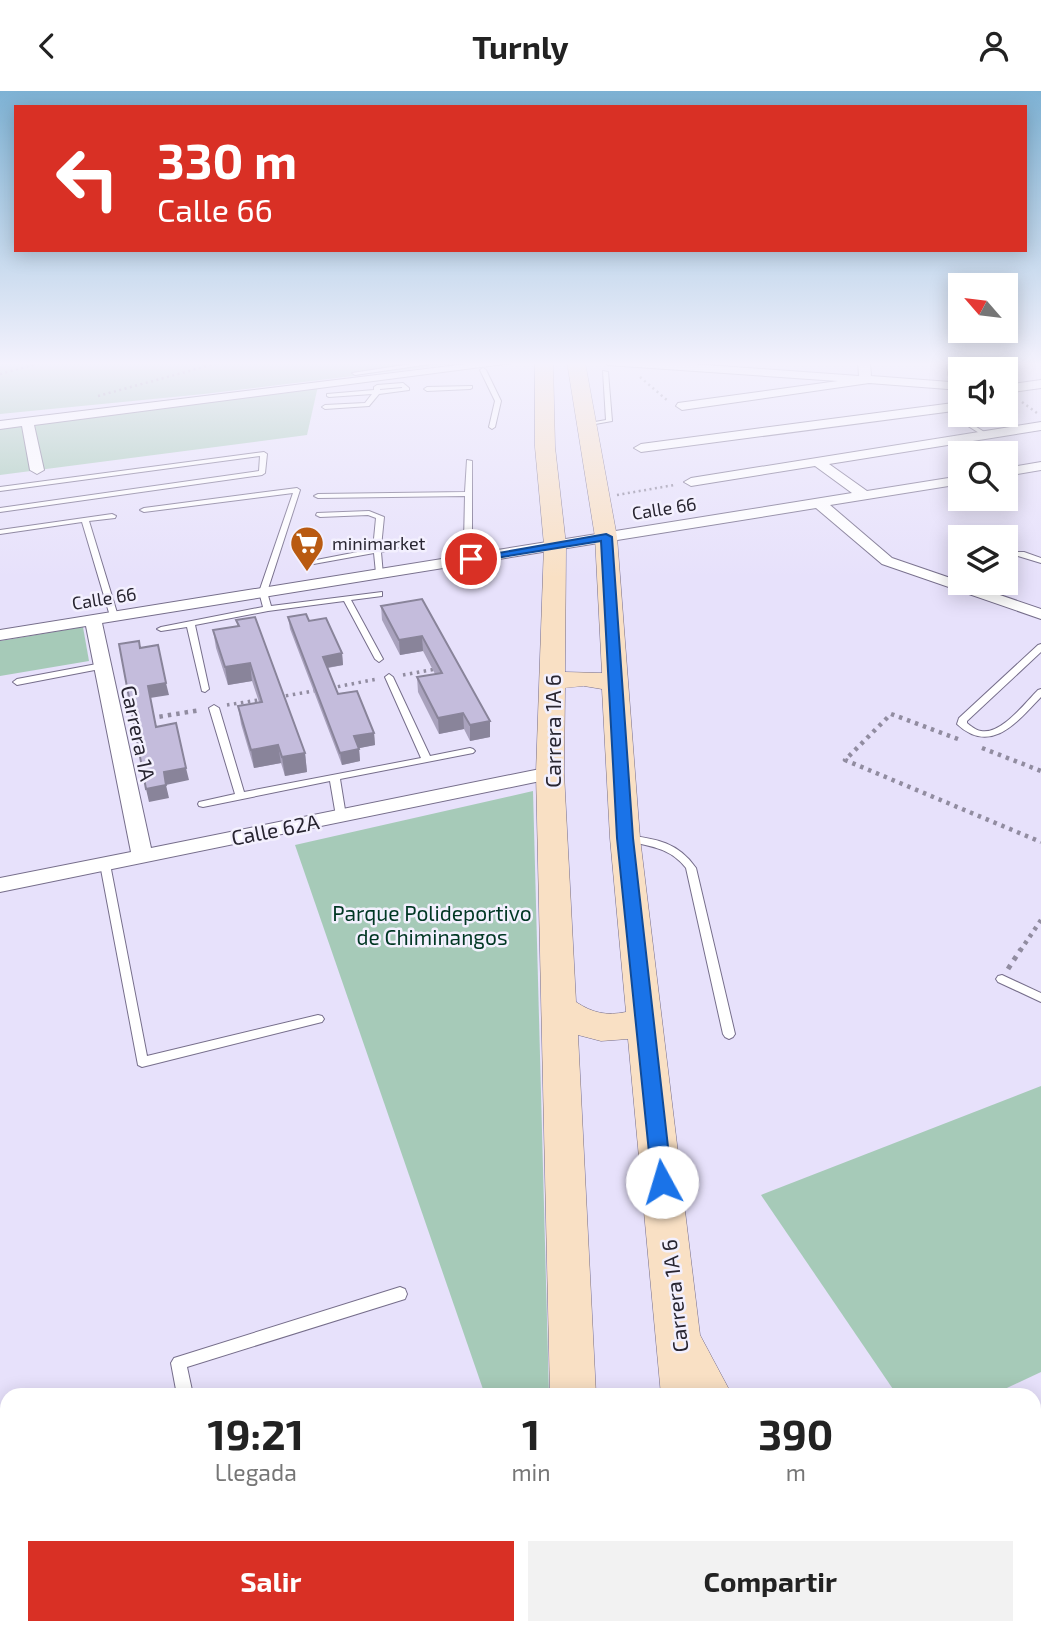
<!DOCTYPE html>
<html lang="es">
<style>
:root{--surface:#fff;--page:#f2f2f2;--text:#222;--muted:#767676;--accent:#d93025}
body{margin:0;font-family:"Exo 2",sans-serif;background:var(--page);color:var(--text);height:100vh;display:flex;flex-direction:column;font-size:26px;white-space:nowrap}
*{box-sizing:border-box;margin:0}
p{font-size:23px;color:var(--muted)}
.icon{flex:none;width:38px;height:38px;fill:none;stroke:currentColor;stroke-width:2;stroke-linecap:round;stroke-linejoin:round}
.map{position:relative;flex:1;overflow:hidden}
.side{position:absolute;left:0px;top:1297px;width:1041px;height:247px;display:flex;flex-direction:column;background:var(--surface);border-radius:21px 21px 0 0;box-shadow:0 4px 18px #0003}
.side>*{flex:none}
.guide{position:absolute;left:14px;top:14px;width:1013px;height:147px;border-radius:0px;box-shadow:0 4px 18px #0003;background:#d93025;color:#fff;overflow:hidden}
.needle{width:46px;rotate:298deg}
.fabs{position:absolute;left:948px;top:182px;display:grid;gap:14px}
.fabs a{display:grid;place-items:center;width:70px;height:70px;border-radius:0px;background:var(--surface);box-shadow:0 4px 18px #0003;font-size:35px}
.pin{position:absolute;display:grid;place-items:center;width:60px;height:60px;color:#fff;margin:-30px;border:4px solid #fff;border-radius:50%;box-shadow:0 2px 7px #0007}
.me{position:absolute;width:77px;margin:-38px;rotate:354deg;stroke-linejoin:round;filter:drop-shadow(0 0 5px #0008)}
.turn{display:flex;align-items:center;gap:24px;height:147px;padding:0 28px;font-size:32px}
.turn .icon{width:91px;height:91px;stroke-width:2.5}
.turn b{display:block;font-size:49px;line-height:60px}
.eta{display:flex;justify-content:space-evenly;align-items:center;height:119px;text-align:center}
.eta b{font-size:42px;font-weight:700;line-height:49px}
.cta{display:flex;gap:14px;margin-top:auto;padding:14px 28px}
.cta a{flex:1;height:80px;border-radius:0px;background:var(--accent);color:#fff;font-size:28px;font-weight:700;line-height:80px;text-align:center}
.cta a+a{background:var(--page);color:var(--text)}
header{display:flex;justify-content:space-between;align-items:center;height:91px;padding:0 28px;background:var(--surface);font-size:32px;font-weight:700}
.map>svg:first-child{display:block}
.green{fill:#a6cab8}
.lines{fill:none;stroke-linecap:round;stroke-linejoin:round}
.lane-casing{stroke:#766e8b;stroke-width:2}
.street-casing{stroke:#766e8b;stroke-width:2}
.secondary-casing{stroke:#766e8b;stroke-width:1}
.path-far4{stroke:#918ca0;stroke-width:2.5;stroke-dasharray:2 3.5;stroke-linecap:butt}
.path-far3{stroke:#918ca0;stroke-width:3.5;stroke-dasharray:2.5 4.5;stroke-linecap:butt}
.path-far2{stroke:#918ca0;stroke-width:4.5;stroke-dasharray:3.5 5;stroke-linecap:butt}
.path-far1{stroke:#918ca0;stroke-width:5;stroke-dasharray:4.5 6;stroke-linecap:butt}
.path{stroke:#918ca0;stroke-width:7;stroke-dasharray:5 8;stroke-linecap:butt}
.lane{fill:#fff;fill-rule:evenodd}
.street{fill:#fff;fill-rule:evenodd}
.secondary{fill:#f9e0c4;fill-rule:evenodd}
.wall{fill:#a9a2bd}
.shaded-wall{fill:#89849a}
.building{fill:#c4bcdc;stroke:#89849a;stroke-width:2}
.route{fill:#1a73e8;stroke:#114b97;stroke-width:2}
.labels{text-anchor:middle;dominant-baseline:central;stroke-width:5;stroke-linejoin:round;paint-order:stroke}
.far-street-label{font-size:18px;fill:#282531;stroke:#f3f0fe}
.far-poi-label{font-size:18px;fill:#282531;stroke:#f3f0fe;text-anchor:start}
.street-label{font-size:21px;fill:#282531;stroke:#f3f0fe}
.park-label{font-size:21px;fill:#003723;stroke:#f3f0fe}
</style>
<header><svg class="icon" aria-label="back" viewBox="0 0 24 24"><path d="M15 5l-7 7 7 7"/></svg>Turnly<svg class="icon" aria-label="person" viewBox="0 0 24 24"><circle cx="12" cy="8" r="4"/><path d="M4 21q1-7 8-7t8 7"/></svg></header>
<div class="map">
<svg width="1041" height="1542" viewBox="0 0 1041 1542">
<rect width="100%" height="100%" fill="#e7e1fb"/>
<g class="green">
<polygon points="7,271 469,271 204,303 0,323 0,273"/>
<polygon points="318,295 307,344 0,384 0,334"/>
<polygon points="83,536 89,570 0,585 0,550"/>
<polygon points="533,700 549,1304 485,1304 295,754"/>
<polygon points="1041,995 1041,1281 992,1304 897,1304 761,1104"/>
</g>
<g class="lines">
<g class="lane-casing">
<g id="lane">
<polygon points="424,271 443,271 355,284 352,282"/>
<polygon points="483,277 486,279 501,310 495,336 492,338 489,336 495,310 480,279"/>
<polygon points="603,280 608,281 612,330 584,335 584,333 606,329"/>
<path d="M403,292l6,5v2l-30,4 -10,12 -44,3 -3,-2 3,-2 40,-2 7,-9 -43,3 -2,-1v-2l47,-4v-3l3,-2zM402,296v1l-22,2v-1z"/>
<polygon points="472,295 472,297 470,298 427,300 424,298 427,296"/>
<polygon points="954,322 956,323 989,344 984,345 952,325 951,324"/>
<polygon points="264,361 267,363 265,382 262,384 0,421 0,417 259,380 260,365 0,400 0,396"/>
<polygon points="467,369 472,370 472,451 475,468 471,470 467,468 464,451 465,405 318,407 314,405 318,403 465,401"/>
<polygon points="297,397 300,399 267,501 271,515 382,501 382,505 351,509 383,568 379,571 375,568 344,510 268,520 195,534 209,598 205,601 202,600 187,536 161,540 157,538 161,536 263,516 259,501 293,402 144,421 140,419 144,417"/>
<polygon points="369,420 384,426 381,456 400,453 404,455 381,461 383,484 377,484 376,482 374,462 308,474 307,472 311,470 373,458 376,427 368,424 320,426 316,424 317,422"/>
<polygon points="112,423 116,425 115,427 89,430 118,525 114,527 110,525 82,431 0,443 0,439"/>
<polygon points="1018,461 1024,461 1041,467 1041,472 1018,465"/>
<path d="M1041,553v8l-74,69v2c4,3 8,7 14,8 20,4 44,-28 57,-41l3,-1v8c-23,24 -50,59 -84,27l2,-6 79,-73z"/>
<polygon points="102,572 105,573 105,577 17,594 13,591 17,588"/>
<polygon points="389,583 393,586 430,665 470,657 473,658 475,660 473,662 340,688 346,725 341,728 336,725 330,690 203,716 199,715 198,713 199,711 235,703 209,617 214,614 219,617 244,701 421,667 385,586"/>
<path d="M627,744c29,4 51,7 69,33l39,166 -2,3 -4,2 -4,-2 -2,-3 -37,-166c-16,-21 -38,-22 -63,-28l-1,-2z"/>
<polygon points="105,770 110,773 147,965 318,924 322,925 324,928 322,931 142,976 138,974 100,773"/>
<polygon points="1002,884 1041,902 1041,911 998,891 996,888 998,885"/>
<polygon points="400,1196 405,1198 407,1203 405,1208 187,1276 193,1304 177,1304 171,1272 174,1267"/>
<polygon points="218,1536 236,1536 237,1542 219,1542"/>
</g>
</g>
<g class="street-casing">
<g id="street">
<polygon points="483,271 520,271 34,334 44,379 37,383 30,379 22,335 0,338 0,330"/>
<polygon points="603,271 665,271 859,285 858,271 870,271 871,285 950,291 946,271 958,271 961,299 869,292 682,319 676,315 678,312 838,290 608,274"/>
<polygon points="1041,289 1041,297 1006,302 1006,294"/>
<polygon points="961,311 961,319 641,361 634,357 641,353"/>
<polygon points="1041,331 1041,339 829,373 867,400 961,385 961,393 830,414 892,467 1041,518 1041,528 882,473 816,417 102,532 151,757 550,676 560,682 550,688 0,801 0,787 131,761 86,535 0,549 0,539 852,402 815,375 691,395 684,391 691,387"/>
<polygon points="1041,371 1041,379 1006,385 1006,377"/>
<polygon points="953,1536 989,1536 991,1542 955,1542"/>
</g>
</g>
<g class="secondary-casing">
<g id="secondary">
<path d="M535,271h18l2,85 11,98 -1,127 37,1 -7,-136 -28,-175h18l32,175 23,301 60,497 32,60h-71l-33,-356 -27,2 -23,-6 18,360h-46l-14,-622 8,-228 -9,-98zM584,595l18,3 8,149 16,174c-20,4 -33,1 -50,-10l-12,-229 1,-85z"/>
<polygon points="1041,1322 1041,1369 1034,1371 1034,1324"/>
<polygon points="1041,1409 1041,1459 1034,1462 1034,1412"/>
<polygon points="555,1536 652,1536 650,1542 555,1542"/>
<polygon points="790,1536 851,1536 849,1542 787,1542"/>
</g>
</g>
<g class="path-far4">
<polyline points="0,283 44,271"/>
<polyline points="640,286 668,310"/>
<polyline points="98,305 222,271"/>
<polyline points="1022,311 1037,322"/>
<polyline points="617,404 674,394"/>
</g>
<g class="path-far3">
<polyline points="403,584 436,578"/>
<polyline points="331,597 377,588"/>
<polyline points="279,606 319,599"/>
<polyline points="227,614 264,608"/>
</g>
<g class="path-far2">
<polyline points="151,627 201,619"/>
<polyline points="958,648 891,623 845,669 1041,751"/>
<polyline points="982,657 1041,680"/>
<polyline points="1020,860 1041,829"/>
</g>
<polyline class="path-far1" points="1008,878 1021,858"/>
<polyline class="path" points="518,1542 530,1536"/>
<use href="#lane" class="lane"/>
<use href="#street" class="street"/>
<use href="#secondary" class="secondary"/>
</g>
<g class="wall">
<polygon points="422,508 490,646 470,650 464,638 439,643 418,601 417,586 435,583 423,560 400,564 382,529 381,515"/>
<polygon points="288,526 309,530 342,562 343,574 328,577 338,603 374,642 375,654 359,657 360,670 342,674 290,538"/>
<polygon points="236,529 305,662 307,681 285,685 281,672 254,677 241,633 238,615 259,611 252,590 228,594 216,557 213,539 238,535"/>
</g>
<g class="shaded-wall">
<polygon points="422,545 423,560 400,564 399,549"/>
<polygon points="342,562 343,574 325,577 323,566"/>
<polygon points="250,572 252,590 228,594 225,576"/>
<polygon points="166,592 169,604 150,607 148,595"/>
<polygon points="463,622 464,638 439,643 438,627"/>
<polygon points="490,630 490,646 470,650 470,634"/>
<polygon points="374,642 375,654 355,658 354,645"/>
<polygon points="278,654 281,672 254,677 251,659"/>
<polygon points="359,658 360,670 342,674 340,662"/>
<polygon points="305,662 307,681 285,685 282,666"/>
<polygon points="186,677 189,689 166,694 164,681"/>
<polygon points="166,694 169,707 149,711 146,698"/>
</g>
<g class="building">
<polygon points="422,508 490,630 470,634 463,622 438,627 417,586 442,582 422,545 399,549 381,515"/>
<polygon points="306,523 309,530 326,527 342,562 323,566 338,603 357,600 374,642 354,645 359,658 340,662 288,526"/>
<polygon points="255,526 305,662 282,666 278,654 251,659 238,615 262,611 250,572 225,576 213,539 239,535 236,529"/>
<polygon points="139,550 140,557 158,554 166,592 148,595 156,636 176,632 186,677 164,681 166,694 146,698 119,553"/>
</g>
<linearGradient id="sky" x2="0" y2="1"><stop stop-color="#7eb2d4"/><stop offset="0.56" stop-color="#f4f2fd"/><stop offset="1" stop-color="#f4f2fd" stop-opacity="0"/></linearGradient>
<rect width="1041" height="487" fill="url(#sky)"/>
<polygon class="route" points="606,443 612,446 633,747 672,1091 669,1097 662,1099 655,1097 652,1091 617,747 601,450 471,471 465,468"/>
<defs>
<g id="supermarket-pin" transform="scale(1.75)"><path d="M0 17L-7.5 6A9.5 9.5 0 1 1 7.5 6Z" fill="#b95a11" stroke="#f3f0fe"/><path d="M-6-5.5h2.5l.6 2H6L4.5 2H-2.5L-4.4-4H-6ZM-1.5 3.2a1.3 1.3 0 1 0 .1 0ZM3 3.2a1.3 1.3 0 1 0 .1 0Z" fill="#fff"/></g>
</defs>
<g fill-rule="evenodd">
<use href="#supermarket-pin" x="307" y="452"/>
</g>
<g class="labels">
<g class="far-street-label">
<text transform="translate(664 417) rotate(-9)">Calle 66</text>
<text transform="translate(104 507) rotate(-9)">Calle 66</text>
</g>
<g class="far-poi-label">
<text x="332" y="452">minimarket</text>
</g>
<g class="street-label">
<text transform="translate(552 640) rotate(-90)">Carrera 1A 6</text>
<text transform="translate(139 642) rotate(78)">Carrera 1A</text>
<text transform="translate(275 738) rotate(-11)">Calle 62A</text>
<text transform="translate(674 1205) rotate(-96)">Carrera 1A 6</text>
</g>
<g class="park-label">
<text x="432" y="821">Parque Polideportivo<tspan x="432" dy="24">de Chiminangos</tspan></text>
</g>
</g>
</svg>
<div class="fabs">
<a><svg class="needle" viewBox="-14 -14 28 28"><path d="M0-13l5 13h-10z" fill="#e53935"/><path d="M0 13l5-13h-10z" fill="#767676"/></svg></a>
<a><svg class="icon" aria-label="sound" viewBox="0 0 24 24"><path d="M4 9h4l5-4v14l-5-4H4zM17 9q2 3 0 6"/></svg></a>
<a><svg class="icon" aria-label="search" viewBox="0 0 24 24"><circle cx="10" cy="10" r="6"/><path d="M15 15l6 6"/></svg></a>
<a><svg class="icon" aria-label="layers" viewBox="0 0 24 24"><path d="M12 4l9 5-9 5-9-5zM3 14l9 5 9-5"/></svg></a>
</div>
<div class="pin" style="left:471px;top:468px;background:#d93025"><svg class="icon" aria-label="arrive" viewBox="0 0 24 24"><path d="M6 21V4h12l-3 4 3 4H6"/></svg></div>
<svg class="me" style="left:662px;top:1091px" viewBox="-20 -20 40 40"><circle r="19" fill="#fff"/><path d="M0-13L10 11 0 6-10 11z" fill="#1a73e8"/></svg>
<div class="guide">
<div class="turn"><svg class="icon" aria-label="left" viewBox="0 0 24 24"><path d="M17 20v-9H6M10 6l-5 5 5 5"/></svg><div><b>330 m</b>Calle 66</div></div>
</div>
<section class="side">
<div class="eta">
<div><b>19:21</b><p>Llegada</p></div>
<div><b>1</b><p>min</p></div>
<div><b>390</b><p>m</p></div>
</div>
<div class="cta"><a>Salir</a><a>Compartir</a></div>
</section>
</div>
